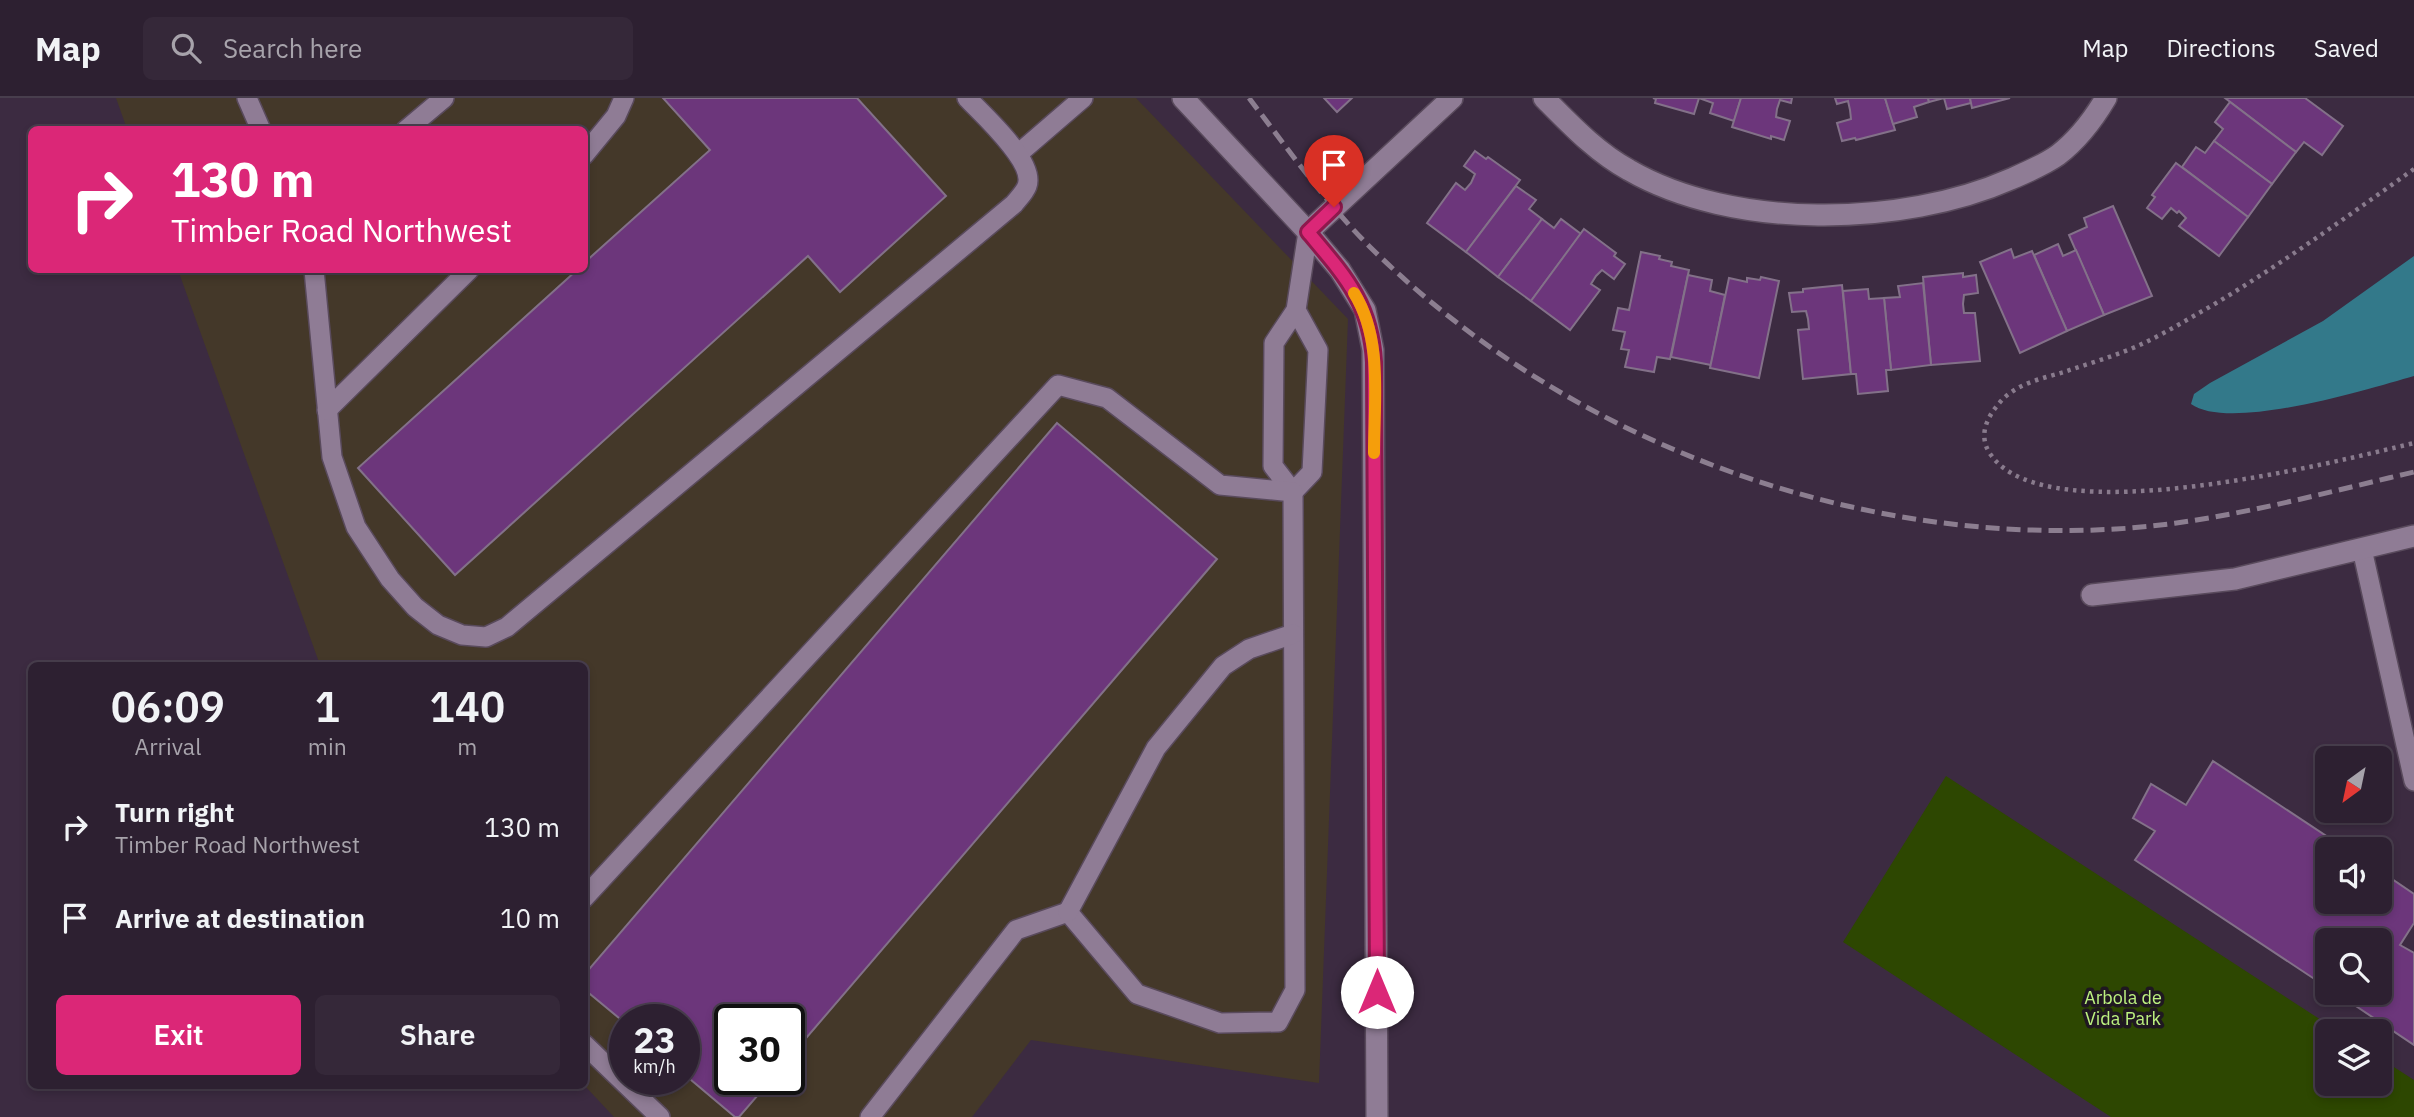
<!DOCTYPE html>
<style>
:root{--surface:#2d2031;--page:#352839;--text:#f1f3f6;--muted:#a7a3ab;--line:#483e4d;--accent:#db2777}
body{margin:0;font-family:"IBM Plex Sans",sans-serif;background:var(--page);color:var(--text);height:100vh;display:flex;flex-direction:column;font-size:26px;white-space:nowrap}
*{box-sizing:border-box;margin:0}
p{font-size:23px;color:var(--muted)}
.icon{flex:none;width:38px;height:38px;fill:none;stroke:currentColor;stroke-width:2;stroke-linecap:round;stroke-linejoin:round}
.map{position:relative;flex:1;overflow:hidden}
.sheet{position:absolute;left:28px;top:564px;width:560px;height:427px;display:flex;flex-direction:column;background:var(--surface);border-radius:10px;box-shadow:0 4px 10px #0003,0 0 0 2px var(--line)}
.sheet>*{flex:none}
.banner{position:absolute;left:28px;top:28px;width:560px;height:147px;border-radius:10px;box-shadow:0 4px 10px #0003,0 0 0 2px var(--line);background:#db2777;color:#fff;overflow:hidden}
.needle{width:46px;rotate:213deg}
.buttons{position:absolute;left:2315px;top:648px;display:grid;gap:14px}
.buttons a{display:grid;place-items:center;width:77px;height:77px;border-radius:10px;background:var(--surface);box-shadow:0 4px 10px #0003,0 0 0 2px var(--line);font-size:35px}
.speed{position:absolute;left:609px;top:906px;display:flex;gap:14px;font-size:35px;font-weight:700;text-align:center}
.speed>*{display:grid;place-content:center;width:91px;height:91px;border-radius:50%;background:var(--surface);box-shadow:0 4px 10px #0003,0 0 0 2px var(--line);line-height:1}
.speed small{font-size:18px;font-weight:400}
.speed .limit{border:4px solid #111;border-radius:10px;background:#fff;color:#111}
.pin{position:absolute;display:grid;place-items:center;width:60px;height:60px;color:#fff;margin:-72px -30px;border-radius:50% 50% 50% 0;rotate:-45deg;box-shadow:0 0 7px #0007}
.pin .icon{rotate:45deg}
.me{position:absolute;width:77px;margin:-38px;rotate:0deg;stroke-linejoin:round;filter:drop-shadow(0 0 5px #0008)}
.turn{display:flex;align-items:center;gap:24px;height:147px;padding:0 28px;font-size:32px}
.turn .icon{width:91px;height:91px;stroke-width:2.5}
.turn b{display:block;font-size:49px;line-height:60px}
.eta{display:flex;justify-content:space-evenly;align-items:center;height:119px;text-align:center}
.eta b{font-size:42px;font-weight:600;line-height:49px}
.action{display:flex;gap:14px;margin-top:auto;padding:14px 28px}
.action a{flex:1;height:80px;border-radius:10px;background:var(--accent);color:#fff;font-size:28px;font-weight:600;line-height:80px;text-align:center}
.action a+a{background:var(--page);color:var(--text)}
ul{padding:0;list-style:none}
li{display:flex;align-items:center;gap:21px;height:91px;padding:0 28px}
li div{flex:1}
li b{display:block;font-size:26px}
li em{font-style:normal}
header{display:flex;align-items:center;gap:42px;box-sizing:border-box;height:98px;padding:0 35px;background:var(--surface);border-bottom:2px solid var(--line)}
header strong{font-size:33px}
nav{display:flex;gap:38px;margin-inline-start:auto;font-size:24px}
.search{width:490px;height:63px;background:var(--page);display:flex;align-items:center;gap:18px;box-sizing:border-box;padding:0 24px;border-radius:10px;color:var(--muted);font-size:26px}
.map>svg:first-child{display:block}
.industrial{fill:#443829;fill-rule:evenodd}
.green{fill:#2d4701}
.water{fill:#33798a}
.building{fill:#6c367b;stroke:#837189;stroke-width:2}
.lines{fill:none;stroke-linecap:round;stroke-linejoin:round}
.lane-casing{stroke:#594a5c;stroke-width:22}
.street-casing{stroke:#594a5c;stroke-width:24}
.path{stroke:#897b8d;stroke-width:4.5;stroke-dasharray:3.5 5;stroke-linecap:butt}
.lane{stroke:#8f7c95;stroke-width:19}
.street{stroke:#8f7c95;stroke-width:21}
.rail{stroke:#8c7e90;stroke-width:5;stroke-dasharray:14 7;stroke-linecap:butt}
.route-casing{stroke:#8e194d;stroke-width:18}
.route{stroke:#db2777;stroke-width:12}
.slow{stroke:#f59e0b;stroke-width:12}
.labels{text-anchor:middle;dominant-baseline:central;stroke-width:7;stroke-linejoin:round;paint-order:stroke}
.park-label{font-size:18px;fill:#bdf280;stroke:#1f1721}
</style>
<header>
<strong>Map</strong>
<div class="search"><svg class="icon" aria-label="search" viewBox="0 0 24 24"><circle cx="10" cy="10" r="6"/><path d="M15 15l6 6"/></svg>Search here</div>
<nav><a>Map</a><a>Directions</a><a>Saved</a></nav>
</header>
<div class="map">
<svg width="2414" height="1019" viewBox="0 0 2414 1019">
<rect width="100%" height="100%" fill="#3c2b41"/>
<path class="industrial" d="M116,0h1020l212,221 -29,764 -288,-43 -59,77h-358l-30,-32v-420h-264l-142,-395h406v-140l-457,-1zM625,922h59v60h-59zM730,922h59v60h-59z"/>
<polygon class="green" points="1946,678 2338,933 2328,933 2328,985 2380,985 2380,960 2414,982 2414,1019 2111,1019 1843,844"/>
<path class="water" d="M2414,158v120c-46,13 -184,56 -223,28l3,-10 16,-11 113,-62z"/>
<g class="building">
<polygon points="663,0 857,0 946,98 840,194 808,158 455,477 358,370 577,172 584,172 584,165 710,52"/>
<polygon points="1324,0 1352,0 1337,14"/>
<polygon points="1653,0 1699,0 1694,16 1655,5 1656,1"/>
<polygon points="1699,0 1741,0 1734,23 1710,15 1713,5"/>
<polygon points="1741,0 1792,0 1791,5 1780,2 1777,11 1776,19 1790,23 1784,42 1771,38 1771,41 1732,29"/>
<polygon points="1835,0 1885,0 1895,32 1856,42 1855,40 1842,43 1837,25 1851,21 1850,12 1848,3 1837,6"/>
<polygon points="1885,0 1928,0 1929,4 1914,9 1917,19 1893,26"/>
<polygon points="1928,0 1970,0 1971,5 1947,11 1944,0 1929,4"/>
<polygon points="1970,0 2010,0 1972,10"/>
<polygon points="2225,0 2305,0 2343,28 2322,57 2304,44 2296,54"/>
<polygon points="2230,4 2296,54 2272,86 2214,43 2223,31 2215,24"/>
<polygon points="2214,43 2272,86 2248,119 2182,69 2196,49 2205,55"/>
<polygon points="1475,53 1486,61 1488,59 1520,82 1466,154 1427,125 1456,85 1465,92 1471,85 1475,76 1464,68"/>
<polygon points="2176,65 2248,119 2219,158 2179,128 2186,120 2179,113 2177,115 2171,110 2162,121 2147,110 2155,99 2152,97"/>
<polygon points="1516,88 1536,102 1529,111 1542,121 1498,179 1466,154"/>
<polygon points="2113,108 2152,198 2104,217 2069,137 2087,129 2084,120"/>
<polygon points="1542,121 1554,130 1561,121 1581,136 1531,203 1498,179"/>
<polygon points="1584,131 1616,155 1614,158 1625,166 1614,181 1602,172 1596,178 1591,186 1600,192 1570,232 1531,203"/>
<polygon points="2058,146 2063,158 2076,152 2104,217 2067,233 2034,157"/>
<polygon points="2011,151 2014,160 2032,153 2067,233 2020,255 1980,164"/>
<polygon points="1641,154 1660,158 1659,161 1672,164 1671,168 1689,172 1670,261 1657,259 1654,274 1625,269 1629,252 1621,251 1625,234 1613,232 1618,210 1629,212"/>
<polygon points="1963,175 1963,179 1976,177 1978,195 1964,197 1963,206 1964,215 1975,215 1980,263 1931,267 1923,179"/>
<polygon points="1688,177 1712,182 1710,193 1725,197 1711,267 1671,259"/>
<polygon points="1761,179 1779,183 1759,280 1710,270 1729,180 1747,184 1747,180 1760,182"/>
<polygon points="1923,185 1931,267 1891,272 1884,200 1900,199 1898,188"/>
<polygon points="1842,187 1851,276 1803,281 1798,232 1809,231 1808,221 1806,213 1792,214 1789,195 1803,194 1803,191"/>
<polygon points="1868,191 1869,201 1884,200 1891,272 1886,272 1888,293 1858,296 1856,276 1851,276 1843,193"/>
<polygon points="1057,325 1217,461 789,960 789,922 730,922 730,982 771,982 739,1019 735,1019 684,976 684,922 625,922 625,925 584,891 584,877"/>
<polygon points="2213,663 2346,751 2328,751 2328,803 2380,803 2380,773 2414,796 2414,825 2400,847 2414,855 2414,947 2335,894 2380,894 2380,842 2328,842 2328,890 2135,762 2155,733 2133,720 2151,686 2186,707"/>
<polygon points="2328,973 2328,985 2339,985 2333,994 2320,985"/>
</g>
<g class="lines">
<g class="lane-casing">
<g id="lane">
<polyline points="247,0 261,32"/>
<polyline points="406,32 444,0"/>
<polyline points="1018,56 1083,0"/>
<polyline points="584,57 616,18 624,0"/>
<path d="M314,172l18,187 24,70 34,52 25,28 23,18 24,10 24,2 21,-10 507,-423c4,-5 11,-12 13,-18 9,-24 -44,-71 -60,-88"/>
<polyline points="1296,212 1318,252 1312,374 1293,394 1273,368 1274,245 1296,212 1308,134"/>
<polyline points="327,312 469,172"/>
<polyline points="2362,451 2414,683"/>
<polyline points="584,800 1058,287 1107,300 1220,387 1293,394 1295,892 1278,924 1220,925 1137,896 1068,814 1016,832 870,1019"/>
<polyline points="1068,814 1156,650 1223,568 1249,551 1293,536"/>
<polyline points="584,946 660,1019"/>
</g>
</g>
<g class="street-casing">
<g id="street">
<polyline points="1183,0 1308,134 1340,172 1365,212 1373,252 1377,1019"/>
<path d="M1544,0c26,26 52,54 85,72 104,60 273,57 382,9 16,-7 33,-14 47,-24 21,-16 35,-35 48,-57"/>
<polyline points="1308,134 1452,0"/>
<polyline points="2092,497 2235,481 2414,438"/>
</g>
</g>
<path class="path" d="M2414,71c-66,47 -131,94 -201,136 -23,13 -46,27 -69,38 -25,12 -54,20 -80,29 -20,6 -46,11 -62,28 -15,16 -25,36 -11,55 56,80 340,8 423,-12"/>
<use href="#lane" class="lane"/>
<use href="#street" class="street"/>
<path class="rail" d="M1249,0c39,51 76,104 121,149 194,191 474,298 746,282 101,-6 199,-34 298,-57"/>
</g>
<g class="lines">
<g class="route-casing">
<path id="route" d="M1334,109l-26,25c36,43 63,71 66,130l3,630"/>
</g>
<use href="#route" class="route"/>
<path class="slow" d="M1354,195c29,46 20,108 20,160"/>
</g>
<g class="labels">
<g class="park-label">
<text x="2123" y="899">Arbola de<tspan x="2123" dy="21">Vida Park</tspan></text>
</g>
</g>
</svg>
<div class="buttons">
<a><svg class="needle" viewBox="-14 -14 28 28"><path d="M0-13l5 13h-10z" fill="#e53935"/><path d="M0 13l5-13h-10z" fill="#a7a3ab"/></svg></a>
<a><svg class="icon" aria-label="sound" viewBox="0 0 24 24"><path d="M4 9h4l5-4v14l-5-4H4zM17 9q2 3 0 6"/></svg></a>
<a><svg class="icon" aria-label="search" viewBox="0 0 24 24"><circle cx="10" cy="10" r="6"/><path d="M15 15l6 6"/></svg></a>
<a><svg class="icon" aria-label="layers" viewBox="0 0 24 24"><path d="M12 4l9 5-9 5-9-5zM3 14l9 5 9-5"/></svg></a>
</div>
<div class="speed"><div>23<small>km/h</small></div><div class="limit">30</div></div>
<div class="pin" style="left:1334px;top:109px;background:#d93025"><svg class="icon" aria-label="arrive" viewBox="0 0 24 24"><path d="M6 21V4h12l-3 4 3 4H6"/></svg></div>
<svg class="me" style="left:1377px;top:894px" viewBox="-20 -20 40 40"><circle r="19" fill="#fff"/><path d="M0-13L10 11 0 6-10 11z" fill="#db2777"/></svg>
<div class="banner">
<div class="turn"><svg class="icon" aria-label="right" viewBox="0 0 24 24"><path d="M7 20v-9h11M14 6l5 5-5 5"/></svg><div><b>130 m</b>Timber Road Northwest</div></div>
</div>
<section class="sheet">
<div class="eta">
<div><b>06:09</b><p>Arrival</p></div>
<div><b>1</b><p>min</p></div>
<div><b>140</b><p>m</p></div>
</div>
<ul>
<li><svg class="icon" aria-label="right" viewBox="0 0 24 24"><path d="M7 20v-9h11M14 6l5 5-5 5"/></svg><div><b>Turn right</b><p>Timber Road Northwest</p></div><em>130 m</em></li>
<li><svg class="icon" aria-label="arrive" viewBox="0 0 24 24"><path d="M6 21V4h12l-3 4 3 4H6"/></svg><div><b>Arrive at destination</b></div><em>10 m</em></li>
</ul>
<div class="action"><a>Exit</a><a>Share</a></div>
</section>
</div>
